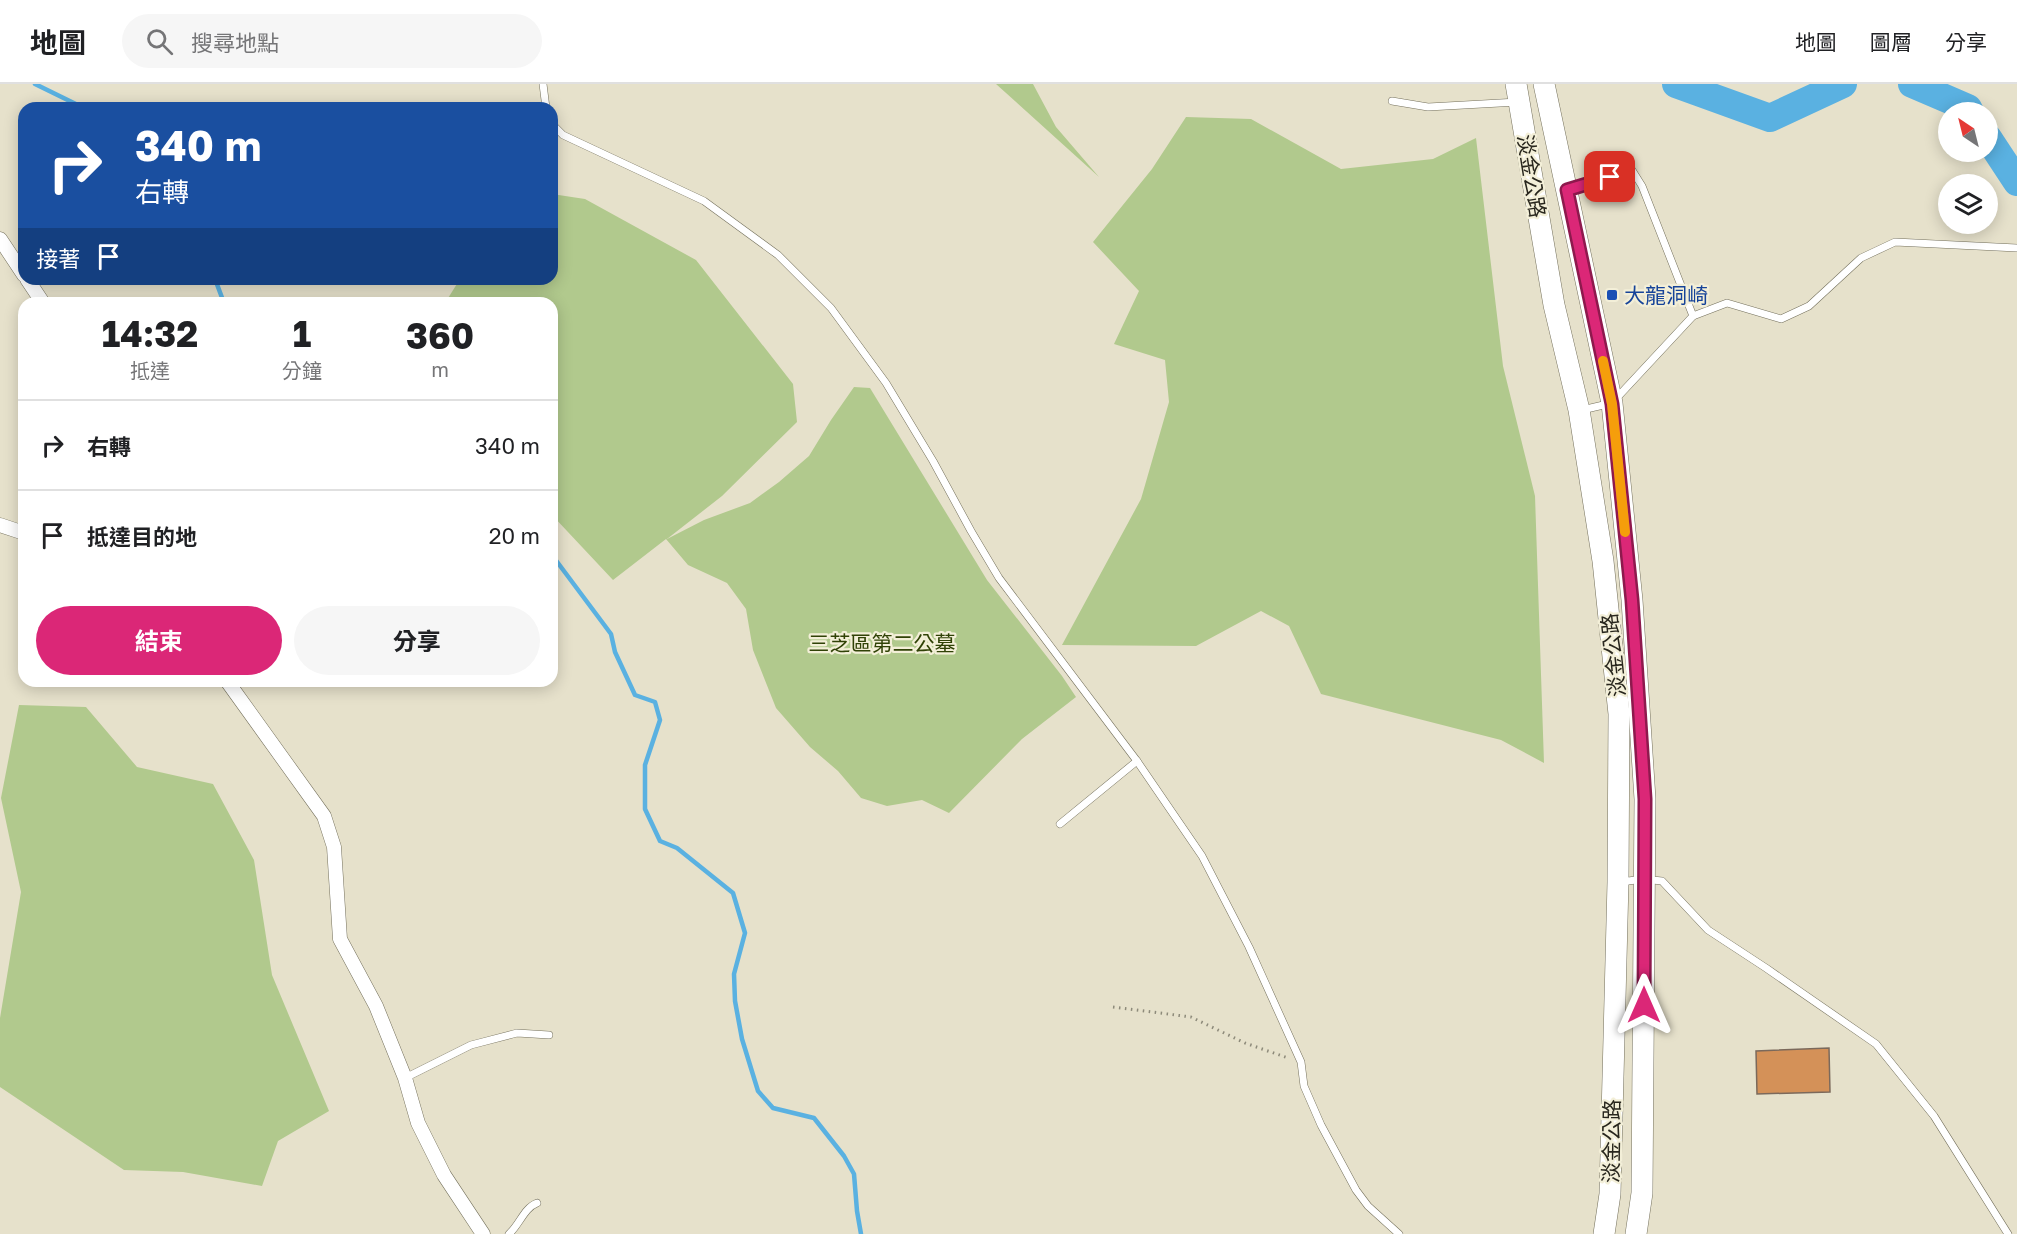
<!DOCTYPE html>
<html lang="zh-TW">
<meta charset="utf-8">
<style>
:root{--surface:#fff;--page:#f6f6f6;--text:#202124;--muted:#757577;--line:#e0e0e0;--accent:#db2777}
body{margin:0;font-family:"Golos Text","Noto Sans TC",sans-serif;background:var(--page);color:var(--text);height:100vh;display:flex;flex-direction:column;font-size:22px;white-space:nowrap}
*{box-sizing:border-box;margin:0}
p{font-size:20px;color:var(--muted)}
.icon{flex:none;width:33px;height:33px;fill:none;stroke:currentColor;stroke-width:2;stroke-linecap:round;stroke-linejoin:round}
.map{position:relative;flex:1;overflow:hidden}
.drawer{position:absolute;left:18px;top:213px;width:540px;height:390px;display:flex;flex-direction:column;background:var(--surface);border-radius:18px;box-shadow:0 3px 15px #0003}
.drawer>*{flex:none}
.hud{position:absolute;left:18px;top:18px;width:540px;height:183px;border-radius:18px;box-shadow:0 3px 15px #0003;background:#1a4fa0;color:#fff;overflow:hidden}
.needle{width:39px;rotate:325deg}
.fabs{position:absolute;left:1938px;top:18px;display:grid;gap:12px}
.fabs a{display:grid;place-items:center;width:60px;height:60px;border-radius:50%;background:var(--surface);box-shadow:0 3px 15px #0003;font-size:30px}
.pin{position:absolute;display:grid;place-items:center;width:51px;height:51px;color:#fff;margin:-26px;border-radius:12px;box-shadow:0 3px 9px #0006}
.me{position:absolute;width:66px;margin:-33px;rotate:0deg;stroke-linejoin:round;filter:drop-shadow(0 0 4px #0008)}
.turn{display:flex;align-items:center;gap:21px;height:126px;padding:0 18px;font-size:27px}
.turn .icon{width:78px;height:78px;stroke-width:2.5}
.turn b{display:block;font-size:42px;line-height:51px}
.then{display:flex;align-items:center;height:57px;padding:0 18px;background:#0003;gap:12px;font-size:22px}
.eta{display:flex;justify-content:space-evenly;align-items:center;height:102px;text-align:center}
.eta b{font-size:36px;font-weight:700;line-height:42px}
.primary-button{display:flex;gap:12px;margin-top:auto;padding:12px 18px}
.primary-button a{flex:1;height:69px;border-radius:36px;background:var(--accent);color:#fff;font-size:24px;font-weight:700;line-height:69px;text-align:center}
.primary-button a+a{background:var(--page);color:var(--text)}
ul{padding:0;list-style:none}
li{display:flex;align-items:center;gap:18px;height:90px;padding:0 18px;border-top:2px solid var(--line)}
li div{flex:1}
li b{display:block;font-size:22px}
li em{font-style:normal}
header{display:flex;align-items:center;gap:36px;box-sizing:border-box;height:84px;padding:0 30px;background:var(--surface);border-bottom:2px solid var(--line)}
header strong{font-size:28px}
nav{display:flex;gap:33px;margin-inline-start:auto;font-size:21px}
.search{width:420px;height:54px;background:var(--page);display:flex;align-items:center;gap:15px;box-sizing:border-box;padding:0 21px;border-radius:33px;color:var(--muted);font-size:22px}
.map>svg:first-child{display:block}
.green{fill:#b1c98d}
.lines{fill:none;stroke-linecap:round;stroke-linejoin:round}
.stream{stroke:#5ab1e1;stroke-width:4.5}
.river{stroke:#5ab1e1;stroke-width:28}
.building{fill:#d49158;stroke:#7b695b;stroke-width:1.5}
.lane-casing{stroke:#74705c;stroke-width:8}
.street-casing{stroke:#74705c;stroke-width:15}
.primary-casing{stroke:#74705c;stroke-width:22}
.path{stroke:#8d8a7a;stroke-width:3;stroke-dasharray:1.5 4.5;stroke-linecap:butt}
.lane{stroke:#fff;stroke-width:7}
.street{stroke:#fff;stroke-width:14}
.primary{stroke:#fff;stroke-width:21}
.route-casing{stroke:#8e194d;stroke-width:15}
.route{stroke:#db2777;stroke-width:10}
.slow{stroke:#f59e0b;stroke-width:10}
.transit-dot{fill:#1a4fb4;stroke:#f3efd8;stroke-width:2}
.labels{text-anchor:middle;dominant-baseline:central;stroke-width:4.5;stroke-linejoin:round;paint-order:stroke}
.street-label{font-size:21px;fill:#28261d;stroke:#f3efd8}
.transit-label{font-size:21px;fill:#164399;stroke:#f3efd8;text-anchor:start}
.park-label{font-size:21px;fill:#304206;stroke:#f3efd8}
</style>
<header>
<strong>地圖</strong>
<div class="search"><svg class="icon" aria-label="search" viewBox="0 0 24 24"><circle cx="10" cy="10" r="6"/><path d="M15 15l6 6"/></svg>搜尋地點</div>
<nav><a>地圖</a><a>圖層</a><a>分享</a></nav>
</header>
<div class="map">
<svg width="2017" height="1150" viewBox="0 0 2017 1150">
<rect width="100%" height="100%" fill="#e6e1cb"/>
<g class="green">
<polygon points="996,0 1033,0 1056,43 1099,93"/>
<polygon points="1186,33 1251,35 1341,85 1433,75 1476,54 1503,282 1535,412 1544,679 1501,656 1321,610 1289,542 1261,527 1196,562 1062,561 1141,415 1169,318 1165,276 1114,260 1139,207 1093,158 1152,85"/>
<polygon points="552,110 585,115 696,176 793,300 797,338 722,412 667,455 704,436 750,419 779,398 809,372 831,336 854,303 870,304 987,496 1062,592 1076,613 1022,655 949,729 922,716 887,722 861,714 838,687 810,663 776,624 753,566 746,525 727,499 688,481 666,455 613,496 552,431 552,219 445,219 460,195 552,195"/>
<polygon points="19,621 86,623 137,683 213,700 254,776 272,891 329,1027 278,1057 262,1102 183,1088 124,1086 0,1003 0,934 21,808 1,714"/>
</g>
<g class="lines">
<g class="stream">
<polyline points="35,0 84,24"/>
<polyline points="215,195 224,219"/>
<polyline points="552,471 611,550 615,568 635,611 655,618 660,636 645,681 645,725 660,757 677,764 733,809 745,849 734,890 735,917 742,955 758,1007 773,1024 814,1034 844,1072 854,1090 857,1127 861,1150"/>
</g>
<g class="river">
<polyline points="1676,0 1770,34 1843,0"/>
<polyline points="1912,0 1968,24 1970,28"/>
<polyline points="1988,54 2017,98"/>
</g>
</g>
<polygon class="building" points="1829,964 1830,1008 1757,1010 1756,967"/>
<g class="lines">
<g class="lane-casing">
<g id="lane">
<polyline points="543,0 546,24"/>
<polyline points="1392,17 1428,23 1518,18"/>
<polyline points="552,40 563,51 704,117 778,171 831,224 886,299 933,377 971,447 999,494 1137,677 1202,772 1249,863 1301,978 1304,1002 1321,1041 1356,1106 1368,1122 1399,1150"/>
<polyline points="1570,105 1632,86 1642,102 1693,232"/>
<polyline points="1582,326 1612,319 1693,232 1727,219 1781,235 1809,222 1861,174 1895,158 2017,164"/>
<polyline points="1060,740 1137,677"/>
<polyline points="1621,798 1643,795 1662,797 1708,846 1766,884 1876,960 1934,1032 2008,1150"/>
<polyline points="405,994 471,961 517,949 549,951"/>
<path d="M509,1150c11,-10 15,-26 28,-31"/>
</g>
</g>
<g class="street-casing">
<g id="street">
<polyline points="0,155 24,191"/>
<polyline points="27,195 43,219"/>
<polyline points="0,441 24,449"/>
<polyline points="227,597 324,732 334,763 340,855 376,922 405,994 418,1039 444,1091 483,1150"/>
</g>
</g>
<g class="primary-casing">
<g id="primary">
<polyline points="1516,0 1554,221 1579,326 1603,477 1619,630 1618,798 1610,1110 1604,1150"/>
<polyline points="1544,0 1612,319 1632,516 1645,715 1642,1109 1636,1150"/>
</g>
</g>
<polyline class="path" points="1113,923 1191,933 1245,959 1288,974"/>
<use href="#lane" class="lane"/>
<use href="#street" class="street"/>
<use href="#primary" class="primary"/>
</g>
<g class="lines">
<g class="route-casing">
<polyline id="route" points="1610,93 1567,106 1612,320 1632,516 1645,715 1644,921"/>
</g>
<use href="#route" class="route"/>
<polyline class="slow" points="1603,277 1612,320 1625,448"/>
</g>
<rect class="transit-dot" x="1606" y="205" width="12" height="12" rx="3"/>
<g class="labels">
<g class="street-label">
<text transform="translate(1532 92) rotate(81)">淡金公路</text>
<text transform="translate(1613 571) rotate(-96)">淡金公路</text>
<text transform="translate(1611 1057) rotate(-89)">淡金公路</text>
</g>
<g class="transit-label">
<text x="1624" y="211">大龍洞崎</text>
</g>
<g class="park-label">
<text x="882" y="559">三芝區第二公墓</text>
</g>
</g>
</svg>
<div class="fabs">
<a><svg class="needle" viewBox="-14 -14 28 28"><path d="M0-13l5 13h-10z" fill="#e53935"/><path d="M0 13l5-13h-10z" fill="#757577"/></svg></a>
<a><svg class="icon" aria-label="layers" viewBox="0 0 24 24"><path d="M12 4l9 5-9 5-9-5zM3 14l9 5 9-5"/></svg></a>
</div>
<div class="pin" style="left:1610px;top:93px;background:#d93025"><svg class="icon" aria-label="arrive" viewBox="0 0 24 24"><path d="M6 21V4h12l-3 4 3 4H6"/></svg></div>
<svg class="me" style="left:1644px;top:921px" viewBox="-20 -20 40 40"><path d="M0-17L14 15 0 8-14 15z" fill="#db2777" stroke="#fff" stroke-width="4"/></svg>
<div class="hud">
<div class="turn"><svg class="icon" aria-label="right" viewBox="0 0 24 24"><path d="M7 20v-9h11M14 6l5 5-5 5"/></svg><div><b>340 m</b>右轉</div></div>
<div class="then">接著<svg class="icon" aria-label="arrive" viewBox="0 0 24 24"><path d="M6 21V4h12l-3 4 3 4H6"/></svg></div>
</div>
<section class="drawer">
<div class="eta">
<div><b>14:32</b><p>抵達</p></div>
<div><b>1</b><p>分鐘</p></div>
<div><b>360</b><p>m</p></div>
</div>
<ul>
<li><svg class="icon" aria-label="right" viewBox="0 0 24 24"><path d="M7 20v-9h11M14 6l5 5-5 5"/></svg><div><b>右轉</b></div><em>340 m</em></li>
<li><svg class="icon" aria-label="arrive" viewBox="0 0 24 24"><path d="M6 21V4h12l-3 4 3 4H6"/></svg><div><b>抵達目的地</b></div><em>20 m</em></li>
</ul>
<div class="primary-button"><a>結束</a><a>分享</a></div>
</section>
</div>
